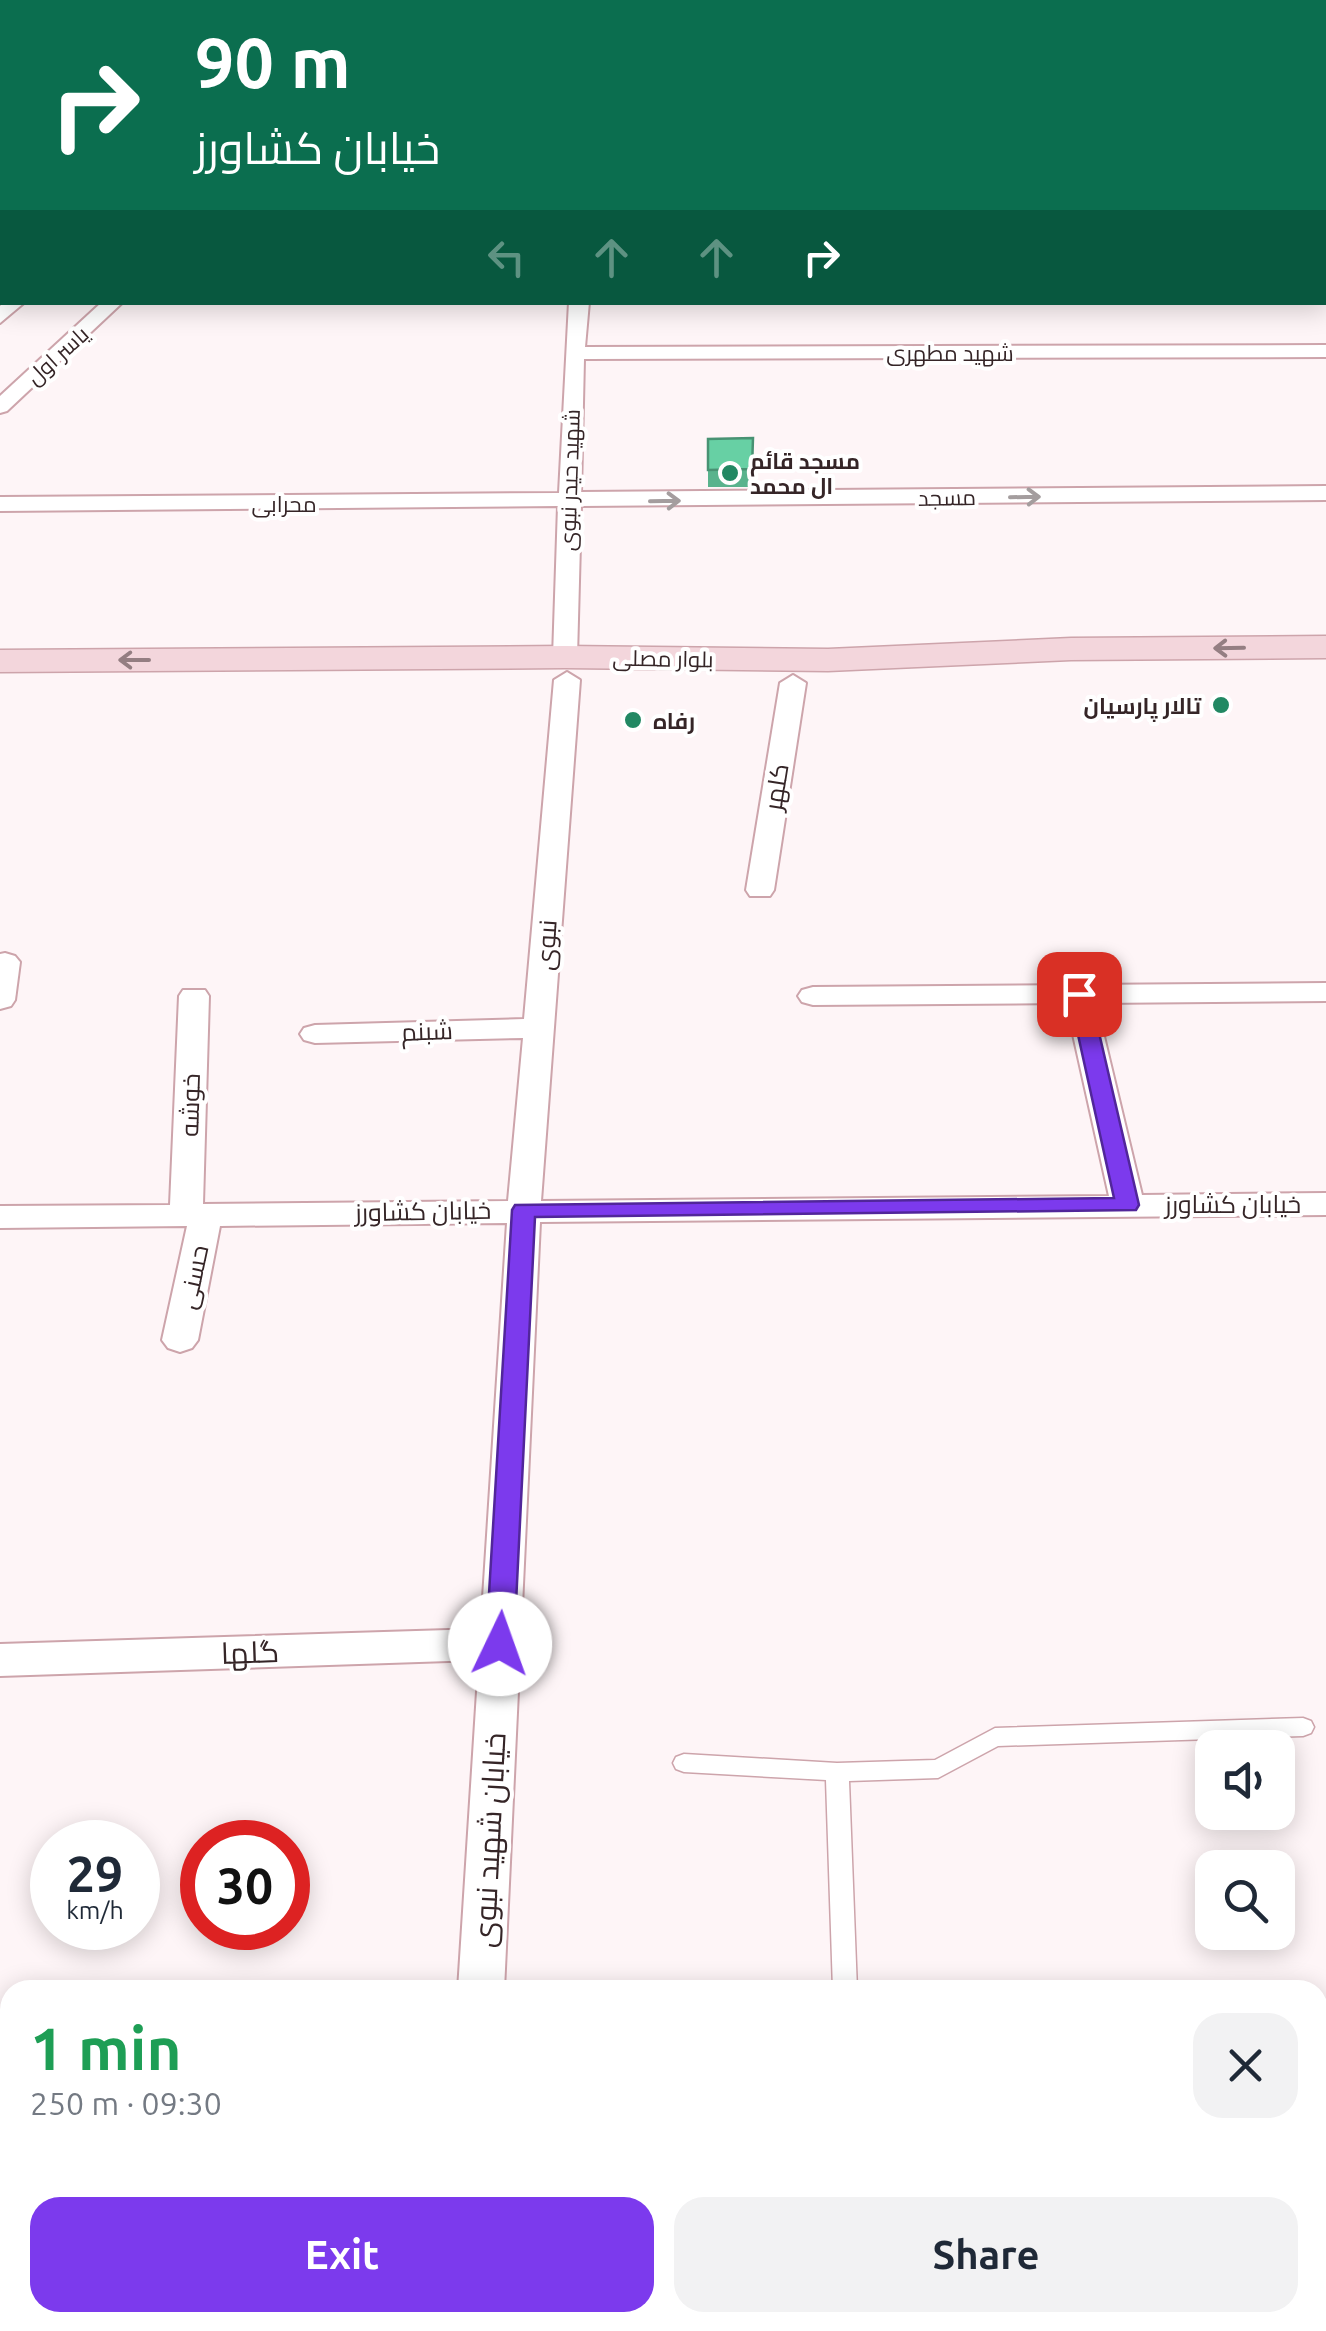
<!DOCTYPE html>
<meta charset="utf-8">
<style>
:root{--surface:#fff;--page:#f2f2f3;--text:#1f2937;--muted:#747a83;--accent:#7c3aed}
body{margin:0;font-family:Ubuntu,Cairo,sans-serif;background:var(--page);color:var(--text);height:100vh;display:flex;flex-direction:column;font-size:38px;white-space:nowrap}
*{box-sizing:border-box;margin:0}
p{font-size:32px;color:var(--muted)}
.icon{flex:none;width:55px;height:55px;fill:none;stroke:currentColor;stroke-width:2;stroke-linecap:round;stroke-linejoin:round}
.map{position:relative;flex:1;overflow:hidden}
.drawer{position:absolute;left:0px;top:1980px;width:1328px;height:352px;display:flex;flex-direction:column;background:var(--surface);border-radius:30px 30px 0 0;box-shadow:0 5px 25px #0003}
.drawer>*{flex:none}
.banner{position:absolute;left:0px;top:0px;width:1328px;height:305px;box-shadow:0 5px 25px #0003;background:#0b6e4f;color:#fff;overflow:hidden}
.controls{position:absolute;left:1195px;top:1730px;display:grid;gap:20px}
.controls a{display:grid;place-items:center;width:100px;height:100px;border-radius:20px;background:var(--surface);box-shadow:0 5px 25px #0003;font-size:50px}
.speed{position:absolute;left:30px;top:1820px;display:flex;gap:20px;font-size:50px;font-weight:700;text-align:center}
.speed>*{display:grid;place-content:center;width:130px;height:130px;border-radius:50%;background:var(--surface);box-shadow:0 5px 25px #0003;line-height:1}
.speed small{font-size:25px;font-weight:400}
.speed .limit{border:15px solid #d22;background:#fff;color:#111}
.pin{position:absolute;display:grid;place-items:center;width:85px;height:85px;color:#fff;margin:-42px;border-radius:20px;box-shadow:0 5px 15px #0006}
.me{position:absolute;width:110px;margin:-55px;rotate:3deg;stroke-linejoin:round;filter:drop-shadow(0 0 8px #0008)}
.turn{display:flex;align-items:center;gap:35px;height:210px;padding:0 30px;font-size:45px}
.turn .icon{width:130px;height:130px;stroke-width:2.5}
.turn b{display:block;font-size:70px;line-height:85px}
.lanes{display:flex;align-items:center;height:95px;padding:0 30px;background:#0003;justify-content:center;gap:50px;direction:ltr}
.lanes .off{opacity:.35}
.round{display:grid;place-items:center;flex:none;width:105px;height:105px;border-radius:30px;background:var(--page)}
.overview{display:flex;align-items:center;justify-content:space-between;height:170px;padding:0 30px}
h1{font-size:60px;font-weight:700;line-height:75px;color:#1e9e55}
.cta{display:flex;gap:20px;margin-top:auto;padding:20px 30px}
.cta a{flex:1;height:115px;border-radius:30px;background:var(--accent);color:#fff;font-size:40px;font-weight:700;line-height:115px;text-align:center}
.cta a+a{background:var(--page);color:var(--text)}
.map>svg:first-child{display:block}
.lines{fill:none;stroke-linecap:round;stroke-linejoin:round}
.service-casing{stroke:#cda4ab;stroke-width:3}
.minor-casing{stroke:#cda4ab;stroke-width:4}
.secondary-casing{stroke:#cda4ab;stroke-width:3}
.service{fill:#fff;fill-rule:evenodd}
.minor{fill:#fff;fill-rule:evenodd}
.secondary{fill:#f3d6dc;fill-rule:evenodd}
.wall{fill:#59b38d}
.building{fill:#67d0a4;stroke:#489273;stroke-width:2.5}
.oneway{stroke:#a49d9e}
.oneway2{stroke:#947e82}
.route{fill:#7c3aed;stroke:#51269a;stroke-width:2.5}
.poi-dot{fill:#228863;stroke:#fff;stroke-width:4}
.labels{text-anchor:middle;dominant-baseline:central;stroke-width:8;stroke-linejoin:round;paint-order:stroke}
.far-street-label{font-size:22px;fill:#352527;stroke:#fff}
.far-poi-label{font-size:22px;font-weight:bold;fill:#352527;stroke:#fff;text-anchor:start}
.street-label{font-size:25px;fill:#352527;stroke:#fff}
.near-street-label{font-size:30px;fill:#352527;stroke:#fff}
</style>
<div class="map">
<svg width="1326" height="2331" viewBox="0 0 1326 2331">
<rect width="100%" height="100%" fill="#fef5f7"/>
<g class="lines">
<g class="service-casing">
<g id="service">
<rect x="1325" y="55" width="1" height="6"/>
<polygon points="1303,1718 1311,1721 1314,1727 1311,1733 1303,1736 998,1746 938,1778 849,1781 857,1990 833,1990 826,1780 684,1772 676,1769 673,1763 676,1757 684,1754 837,1763 935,1760 995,1728"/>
<rect x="843" y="2322" width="28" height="9"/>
</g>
</g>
<g class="minor-casing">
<g id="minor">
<rect x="317" y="0" width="14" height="2"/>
<polygon points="874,0 888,0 889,2 875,2"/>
<rect x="0" y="182" width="2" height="10"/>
<rect x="1325" y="208" width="1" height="10"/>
<polygon points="4,302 25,302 0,323 0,306"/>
<polygon points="102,302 123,302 7,411 0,413 0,396"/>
<polygon points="569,302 589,302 585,347 1326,345 1326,357 584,359 581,492 1326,486 1326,500 581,506 577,657 565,664 553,657 558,506 0,511 0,497 559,493"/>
<polygon points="567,672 580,680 541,1201 1109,1196 1066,1003 813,1005 802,1002 798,996 802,990 813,987 1326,983 1326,1001 1096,1003 1142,1195 1326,1193 1326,1215 540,1222 504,1990 458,1990 479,1660 0,1676 0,1644 481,1629 507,1223 220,1226 198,1340 192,1348 180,1352 168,1348 162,1340 187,1226 0,1228 0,1206 170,1205 179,996 183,990 205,990 209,996 203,1204 508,1201 523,1038 315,1043 304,1040 300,1034 304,1028 315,1025 524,1019 554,680"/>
<polygon points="793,675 806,683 774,890 770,896 750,896 746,890 780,683"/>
<polygon points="5,953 15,956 20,962 15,1000 11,1006 0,1009 0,954"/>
<polygon points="438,2322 488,2322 487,2331 437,2331"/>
</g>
</g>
<g class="secondary-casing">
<polygon id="secondary" points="1326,636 1326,658 1071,660 828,671 565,668 0,672 0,650 565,646 828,649 1071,638"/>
</g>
<use href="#service" class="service"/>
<use href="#minor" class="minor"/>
<use href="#secondary" class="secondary"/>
</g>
<polygon class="wall" points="753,438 752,487 708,487 708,439"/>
<g class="building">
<polygon points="1010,0 1146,0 1147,2 1011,2"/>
<polygon points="753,438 752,469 708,470 708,439"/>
</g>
<defs><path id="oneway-shaft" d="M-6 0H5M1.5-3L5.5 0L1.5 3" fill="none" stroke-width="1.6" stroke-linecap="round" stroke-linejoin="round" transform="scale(2.5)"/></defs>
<g class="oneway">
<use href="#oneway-shaft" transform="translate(1025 497) rotate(-1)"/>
<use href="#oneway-shaft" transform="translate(665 501) rotate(-1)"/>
</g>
<g class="oneway2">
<use href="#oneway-shaft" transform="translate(1229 648) rotate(179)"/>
<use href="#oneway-shaft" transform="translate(134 660) rotate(180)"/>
</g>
<polygon class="route" points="1079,988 1090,994 1139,1205 1136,1210 535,1217 514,1644 510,1652 500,1655 490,1652 486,1644 512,1210 515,1205 1114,1198 1069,994"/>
<g class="poi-dot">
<circle cx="730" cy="473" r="10"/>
<circle cx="1221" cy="705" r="10"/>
<circle cx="633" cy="720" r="10"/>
</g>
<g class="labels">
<g class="far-street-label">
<text x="950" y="352">شهید مطهری</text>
<text transform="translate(57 355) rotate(-42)">یاسر اول</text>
<text transform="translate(569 480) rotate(-88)">شهید حیدر نبوی</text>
<text transform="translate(947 497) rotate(-1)">مسجد</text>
<text x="284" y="503">محرابی</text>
<text transform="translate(663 658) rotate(1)">بلوار مصلی</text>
</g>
<g class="far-poi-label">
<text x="750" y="460">مسجد قائم<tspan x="750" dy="25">ال محمد</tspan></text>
<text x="1201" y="705" text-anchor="end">تالار پارسیان</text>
<text x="653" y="720">رفاه</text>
</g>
<g class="street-label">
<text transform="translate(776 787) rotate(-81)">کلهر</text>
<text transform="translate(546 945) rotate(-86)">نبوی</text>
<text transform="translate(427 1031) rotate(-2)">شبنم</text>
<text transform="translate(190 1105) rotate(-88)">خوشه</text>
<text x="1233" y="1204">خیابان کشاورز</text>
<text transform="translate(423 1211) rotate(-1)">خیابان کشاورز</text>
<text transform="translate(193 1277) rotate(-78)">حسنی</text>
</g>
<g class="near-street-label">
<text transform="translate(250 1652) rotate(-2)">گلها</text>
<text transform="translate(489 1840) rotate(-87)">خیابان شهید نبوی</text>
</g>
</g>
</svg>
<div class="controls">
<a><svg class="icon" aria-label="sound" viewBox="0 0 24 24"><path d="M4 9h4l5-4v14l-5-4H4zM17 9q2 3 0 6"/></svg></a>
<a><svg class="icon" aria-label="search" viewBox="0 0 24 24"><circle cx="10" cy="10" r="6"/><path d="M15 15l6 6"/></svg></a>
</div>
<div class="speed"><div>29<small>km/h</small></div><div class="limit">30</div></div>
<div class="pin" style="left:1079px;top:994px;background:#d93025"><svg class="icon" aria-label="arrive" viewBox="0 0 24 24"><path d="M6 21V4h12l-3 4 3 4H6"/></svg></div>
<svg class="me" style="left:500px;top:1644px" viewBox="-20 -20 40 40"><circle r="19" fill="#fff"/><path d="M0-13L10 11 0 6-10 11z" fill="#7c3aed"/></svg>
<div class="banner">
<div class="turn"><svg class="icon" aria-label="right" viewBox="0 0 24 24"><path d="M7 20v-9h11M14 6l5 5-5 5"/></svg><div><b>90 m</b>خیابان کشاورز</div></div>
<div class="lanes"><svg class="icon off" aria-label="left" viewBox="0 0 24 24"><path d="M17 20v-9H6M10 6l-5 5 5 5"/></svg><svg class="icon off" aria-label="ahead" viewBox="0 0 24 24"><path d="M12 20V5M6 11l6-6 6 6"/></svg><svg class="icon off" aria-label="ahead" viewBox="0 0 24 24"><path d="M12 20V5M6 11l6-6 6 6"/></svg><svg class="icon" aria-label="right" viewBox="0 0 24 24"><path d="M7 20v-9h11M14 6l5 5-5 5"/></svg></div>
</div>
<section class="drawer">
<div class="overview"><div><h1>1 min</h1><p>250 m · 09:30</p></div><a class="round"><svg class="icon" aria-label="close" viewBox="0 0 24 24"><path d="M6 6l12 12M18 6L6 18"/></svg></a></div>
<div class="cta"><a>Exit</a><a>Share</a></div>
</section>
</div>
